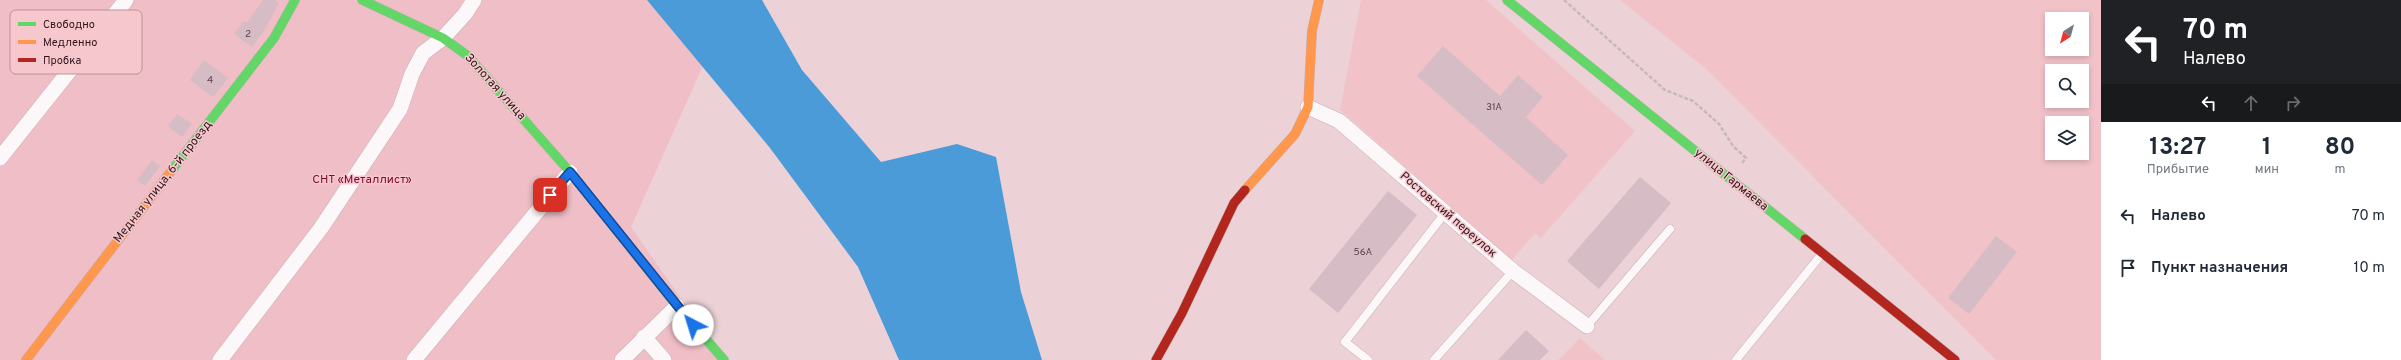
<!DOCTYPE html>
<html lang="ru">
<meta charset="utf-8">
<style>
:root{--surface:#fff;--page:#f2f2f3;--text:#1f2937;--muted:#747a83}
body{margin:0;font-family:Overpass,sans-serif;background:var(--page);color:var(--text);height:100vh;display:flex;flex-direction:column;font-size:15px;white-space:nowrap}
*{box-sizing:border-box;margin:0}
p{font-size:13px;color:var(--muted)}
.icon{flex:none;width:22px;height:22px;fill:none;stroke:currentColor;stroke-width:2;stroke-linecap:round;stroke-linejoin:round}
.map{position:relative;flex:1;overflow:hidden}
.side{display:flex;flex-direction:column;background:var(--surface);width:300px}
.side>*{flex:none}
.banner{background:#202124;color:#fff;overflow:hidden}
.needle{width:26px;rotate:216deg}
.fabs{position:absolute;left:2045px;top:12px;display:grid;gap:8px}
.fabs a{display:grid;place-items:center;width:44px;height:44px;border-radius:0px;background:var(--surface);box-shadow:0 2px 6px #0003;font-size:20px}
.pin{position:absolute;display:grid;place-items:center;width:34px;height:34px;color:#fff;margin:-17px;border-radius:8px;box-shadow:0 2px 6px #0006}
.me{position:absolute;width:44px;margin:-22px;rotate:320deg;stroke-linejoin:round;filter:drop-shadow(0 0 3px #0008)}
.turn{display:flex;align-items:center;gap:14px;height:84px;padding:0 16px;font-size:18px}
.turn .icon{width:52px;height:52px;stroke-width:2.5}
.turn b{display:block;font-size:28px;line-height:34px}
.lanes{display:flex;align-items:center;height:38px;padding:0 16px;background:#0003;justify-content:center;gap:20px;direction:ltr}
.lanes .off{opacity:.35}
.eta{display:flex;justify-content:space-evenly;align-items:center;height:68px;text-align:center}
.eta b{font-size:24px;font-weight:700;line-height:28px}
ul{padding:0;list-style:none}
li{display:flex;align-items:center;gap:12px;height:52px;padding:0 16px}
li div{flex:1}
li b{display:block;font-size:15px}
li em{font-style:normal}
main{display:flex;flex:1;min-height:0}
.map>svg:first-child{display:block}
.built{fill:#f2c2c9;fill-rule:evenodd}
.green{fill:#f0bec6}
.water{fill:#4c9bd9}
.building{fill:#d5bcc5}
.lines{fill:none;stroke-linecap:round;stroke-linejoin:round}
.lane-casing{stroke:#c8afb3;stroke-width:9}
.street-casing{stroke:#c8afb3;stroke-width:16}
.fast-casing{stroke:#c8afb3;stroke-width:10}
.slow-casing{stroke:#c8afb3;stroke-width:10}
.jam-casing{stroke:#c8afb3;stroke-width:10}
.path{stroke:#c5b9bb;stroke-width:2.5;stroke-dasharray:4 2;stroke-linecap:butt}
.lane{stroke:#fcf8f9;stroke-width:8}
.street{stroke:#fcf8f9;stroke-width:15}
.fast{stroke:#63d668;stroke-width:9}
.slow{stroke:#ff974d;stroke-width:9}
.jam{stroke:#b3261e;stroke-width:9}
.route-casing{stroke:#114b97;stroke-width:10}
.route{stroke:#1a73e8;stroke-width:7}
.labels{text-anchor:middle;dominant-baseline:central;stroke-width:3;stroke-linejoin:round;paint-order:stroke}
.number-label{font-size:10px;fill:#5b4046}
.street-label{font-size:12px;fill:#31151b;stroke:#f6c8ce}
.park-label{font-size:12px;fill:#850936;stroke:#f6c8ce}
.key{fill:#f6c8ce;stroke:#bb9298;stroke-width:1}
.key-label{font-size:11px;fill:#31151b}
</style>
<main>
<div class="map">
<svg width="2101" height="360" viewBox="0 0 2101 360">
<rect width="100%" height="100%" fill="#ecd2d6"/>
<g class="built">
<polygon points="1361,0 1486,0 1635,131 1541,238 1535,233 1512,260 1340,110"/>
<path d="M1620,0h481v360h-105l-291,-292zM2052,19h30v30h-30zM2052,71h30v30h-30zM2052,123h30v30h-30z"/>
<polygon points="1580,338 1605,360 1558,360"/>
</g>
<polygon class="green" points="0,0 665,0 705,61 631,227 724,360 0,360"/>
<polygon class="water" points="647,0 762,0 802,70 881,162 957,144 996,157 1021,292 1042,360 899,360 858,267 770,148"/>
<g class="building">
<polygon points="263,0 275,0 279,3 264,31 252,47 234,34 244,21 247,23"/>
<polygon points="1443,46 1500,96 1518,75 1543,97 1526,117 1568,155 1542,185 1417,76"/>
<polygon points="204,60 228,78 213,97 190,80"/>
<polygon points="177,114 192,124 182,137 168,126"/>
<polygon points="152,160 160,166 145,186 137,180"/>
<polygon points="1640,177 1671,203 1599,289 1567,261"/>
<polygon points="1388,191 1417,215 1338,313 1309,289"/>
<polygon points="1996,236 2017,252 1969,314 1948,298"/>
<polygon points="1526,330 1549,351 1540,360 1498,360"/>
</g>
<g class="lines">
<g class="lane-casing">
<g id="lane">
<polyline points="1587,326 1670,229"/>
<polyline points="1368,360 1345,342 1445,213"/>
<polyline points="1434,360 1513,271"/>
<polyline points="1736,360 1821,255"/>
</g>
</g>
<g class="street-casing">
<g id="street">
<polyline points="1308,107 1339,121 1513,271 1587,326"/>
<polyline points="0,158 126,0"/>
<polyline points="644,337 664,360"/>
<polyline points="220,360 321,228 400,109 412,74 423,53 443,38 465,14 474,0"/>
<polyline points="414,360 570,172"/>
<polyline points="622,360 677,306"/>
</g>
</g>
<g class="fast-casing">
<g id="fast">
<polyline points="362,0 443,38 468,56 570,172 677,306 724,360"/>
<polyline points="1507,0 1805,239"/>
<polyline points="172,170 274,38 295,0"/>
</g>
</g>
<g class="slow-casing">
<g id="slow">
<polyline points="1245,190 1295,134 1308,107 1312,31 1319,0"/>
<polyline points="26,360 172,170"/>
</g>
</g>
<g class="jam-casing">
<g id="jam">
<polyline points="1805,239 1955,360"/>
<polyline points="1156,360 1182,313 1234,203 1245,190"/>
</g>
</g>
<polyline class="path" points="1564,0 1665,90 1693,101 1719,124 1733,146 1746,158 1742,163"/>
<use href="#lane" class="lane"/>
<use href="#street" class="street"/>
<use href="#fast" class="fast"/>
<use href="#slow" class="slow"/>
<use href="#jam" class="jam"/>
</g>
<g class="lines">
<g class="route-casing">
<polyline id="route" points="550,195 570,172 693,325"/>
</g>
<use href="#route" class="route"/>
</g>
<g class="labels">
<g class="number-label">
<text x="248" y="34">2</text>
<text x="210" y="80">4</text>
<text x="1494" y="107">31А</text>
<text x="1363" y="252">56А</text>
</g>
<g class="street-label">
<text transform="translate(495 87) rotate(48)">Золотая улица</text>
<text transform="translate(1731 180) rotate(39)">улица Гармаева</text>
<text transform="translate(163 182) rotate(-52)">Медная улица, 6-й проезд</text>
<text transform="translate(1448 215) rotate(41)">Ростовский переулок</text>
</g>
<g class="park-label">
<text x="362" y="180">СНТ «Металлист»</text>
</g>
</g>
<rect x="10" y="10" width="132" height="64" rx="6" class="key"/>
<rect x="18" y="22" width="18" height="4" fill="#63d668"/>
<rect x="18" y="40" width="18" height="4" fill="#ff974d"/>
<rect x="18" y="58" width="18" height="4" fill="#b3261e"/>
<g class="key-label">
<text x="43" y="28">Свободно</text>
<text x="43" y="46">Медленно</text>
<text x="43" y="64">Пробка</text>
</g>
</svg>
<div class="fabs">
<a><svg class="needle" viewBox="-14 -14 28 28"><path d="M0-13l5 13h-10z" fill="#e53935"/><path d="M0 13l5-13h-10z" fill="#747a83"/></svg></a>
<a><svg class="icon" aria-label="search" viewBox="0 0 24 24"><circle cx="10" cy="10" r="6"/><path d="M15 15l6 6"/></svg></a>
<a><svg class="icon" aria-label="layers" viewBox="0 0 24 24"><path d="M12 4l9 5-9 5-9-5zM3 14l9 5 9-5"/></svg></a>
</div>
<div class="pin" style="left:550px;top:195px;background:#d93025"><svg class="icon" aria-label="arrive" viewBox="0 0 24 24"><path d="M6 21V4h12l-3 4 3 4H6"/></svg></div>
<svg class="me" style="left:693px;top:325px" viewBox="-20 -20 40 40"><circle r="19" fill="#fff"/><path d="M0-13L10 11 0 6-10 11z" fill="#1a73e8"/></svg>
</div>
<section class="side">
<div class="banner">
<div class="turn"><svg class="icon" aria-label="left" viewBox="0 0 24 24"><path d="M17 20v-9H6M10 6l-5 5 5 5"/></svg><div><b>70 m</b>Налево</div></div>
<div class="lanes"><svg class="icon" aria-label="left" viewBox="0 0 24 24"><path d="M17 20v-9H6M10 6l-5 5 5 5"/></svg><svg class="icon off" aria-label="ahead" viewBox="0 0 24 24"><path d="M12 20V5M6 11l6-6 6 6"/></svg><svg class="icon off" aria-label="right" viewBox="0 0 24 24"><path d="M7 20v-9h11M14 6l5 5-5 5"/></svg></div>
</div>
<div class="eta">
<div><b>13:27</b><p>Прибытие</p></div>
<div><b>1</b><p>мин</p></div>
<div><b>80</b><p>m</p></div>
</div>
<ul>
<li><svg class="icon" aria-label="left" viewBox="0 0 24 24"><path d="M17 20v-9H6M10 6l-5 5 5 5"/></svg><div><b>Налево</b></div><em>70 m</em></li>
<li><svg class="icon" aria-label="arrive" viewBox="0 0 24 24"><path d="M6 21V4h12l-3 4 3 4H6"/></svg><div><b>Пункт назначения</b></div><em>10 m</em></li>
</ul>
</section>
</main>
